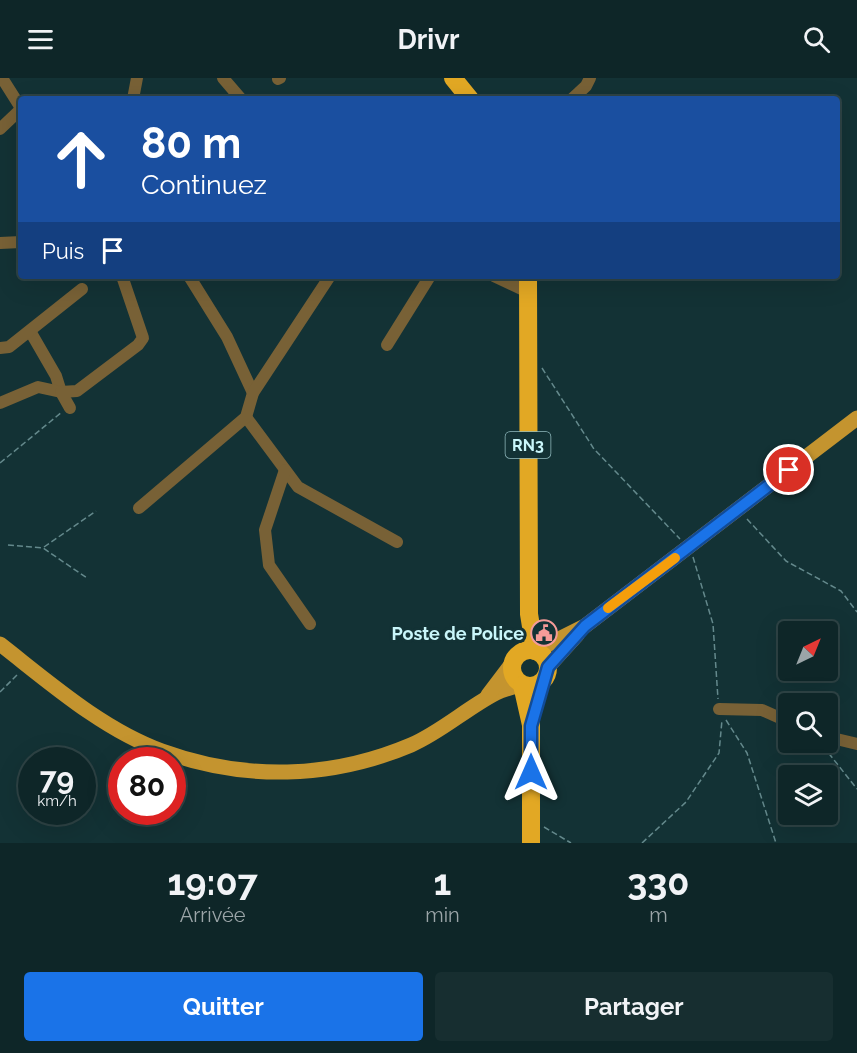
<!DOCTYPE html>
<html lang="fr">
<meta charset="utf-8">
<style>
:root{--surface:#0e2628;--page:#172e30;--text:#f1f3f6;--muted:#9ba5a8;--line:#2e4345;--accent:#1a73e8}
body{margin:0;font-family:Raleway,sans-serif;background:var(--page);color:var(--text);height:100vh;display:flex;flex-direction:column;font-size:22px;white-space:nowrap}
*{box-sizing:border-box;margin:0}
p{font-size:20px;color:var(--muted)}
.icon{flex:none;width:33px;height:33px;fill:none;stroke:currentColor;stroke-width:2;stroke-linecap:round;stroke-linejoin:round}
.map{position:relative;height:765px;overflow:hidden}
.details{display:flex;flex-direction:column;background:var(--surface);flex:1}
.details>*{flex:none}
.top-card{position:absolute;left:18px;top:18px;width:822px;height:183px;border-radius:6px;box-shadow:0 6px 24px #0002,0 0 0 2px var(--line);background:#1a4fa0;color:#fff;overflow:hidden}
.needle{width:39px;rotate:43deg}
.tools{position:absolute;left:778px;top:543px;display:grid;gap:12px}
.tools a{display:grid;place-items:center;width:60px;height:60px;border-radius:6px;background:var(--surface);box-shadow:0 6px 24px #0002,0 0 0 2px var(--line);font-size:30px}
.speed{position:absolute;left:18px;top:669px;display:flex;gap:12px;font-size:30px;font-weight:700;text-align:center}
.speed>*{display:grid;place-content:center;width:78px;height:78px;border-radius:50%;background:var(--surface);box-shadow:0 6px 24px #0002,0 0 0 2px var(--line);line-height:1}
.speed small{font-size:15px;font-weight:400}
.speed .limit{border:9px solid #d22;background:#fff;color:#111}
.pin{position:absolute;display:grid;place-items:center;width:51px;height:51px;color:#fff;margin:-26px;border:3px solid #fff;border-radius:50%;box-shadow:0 2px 6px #0007}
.me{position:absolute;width:66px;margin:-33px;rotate:0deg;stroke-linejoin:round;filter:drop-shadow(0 0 4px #0008)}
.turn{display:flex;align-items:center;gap:21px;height:126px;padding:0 24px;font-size:27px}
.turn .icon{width:78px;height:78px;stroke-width:2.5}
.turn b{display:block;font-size:42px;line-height:51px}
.then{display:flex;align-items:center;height:57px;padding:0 24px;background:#0003;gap:12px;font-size:22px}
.eta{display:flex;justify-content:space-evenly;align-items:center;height:102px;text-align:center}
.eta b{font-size:36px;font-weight:700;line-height:42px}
.button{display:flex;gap:12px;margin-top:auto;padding:12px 24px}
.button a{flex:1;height:69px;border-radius:6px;background:var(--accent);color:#fff;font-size:24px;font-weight:700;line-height:69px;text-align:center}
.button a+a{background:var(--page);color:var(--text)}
header{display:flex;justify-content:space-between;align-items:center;height:78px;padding:0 24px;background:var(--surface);font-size:27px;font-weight:700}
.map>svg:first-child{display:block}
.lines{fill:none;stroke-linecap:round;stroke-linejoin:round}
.path{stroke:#64898c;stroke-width:1.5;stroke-dasharray:6 3;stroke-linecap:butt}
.minor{stroke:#786136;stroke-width:12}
.major{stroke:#c4942f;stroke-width:15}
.highway{stroke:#e2a824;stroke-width:18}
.route-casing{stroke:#114b97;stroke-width:15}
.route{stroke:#1a73e8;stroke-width:10}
.slow{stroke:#f59e0b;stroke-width:10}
.labels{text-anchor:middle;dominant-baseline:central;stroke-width:6;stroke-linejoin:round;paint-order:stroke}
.shield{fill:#133235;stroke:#92bbbf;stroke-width:1.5}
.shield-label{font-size:16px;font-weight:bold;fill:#c9f6fa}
.poi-label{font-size:18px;font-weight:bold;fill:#c9f6fa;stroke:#133235;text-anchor:end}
</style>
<header><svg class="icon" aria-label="menu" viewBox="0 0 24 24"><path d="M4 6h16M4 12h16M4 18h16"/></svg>Drivr<svg class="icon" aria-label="search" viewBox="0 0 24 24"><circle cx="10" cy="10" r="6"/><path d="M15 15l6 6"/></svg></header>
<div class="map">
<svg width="857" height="765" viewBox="0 0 857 765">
<rect width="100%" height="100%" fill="#133235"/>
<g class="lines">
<g class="path">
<polyline points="542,290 594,371 680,461"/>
<polyline points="0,385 62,334"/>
<polyline points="747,441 786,483 841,513 857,534"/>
<polyline points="8,467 43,470 87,500"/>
<polyline points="44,469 96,433"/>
<polyline points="693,479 713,546 718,621"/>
<polyline points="0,614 18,596"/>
<polyline points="726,642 747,675 776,765"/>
<polyline points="823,668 857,711"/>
<polyline points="544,749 571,765"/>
<polyline points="642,765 686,724 719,675 722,642"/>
</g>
<g class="minor">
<polyline points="2,0 21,30"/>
<polyline points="223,0 241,21"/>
<polyline points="278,1 280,0"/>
<polyline points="133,21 137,0"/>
<polyline points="572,21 586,8 590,0"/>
<polyline points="0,51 21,31"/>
<polyline points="0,165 21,164"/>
<polyline points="189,198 227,259 253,315"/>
<polyline points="494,198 528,214"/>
<polyline points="30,253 56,298 61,314"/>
<polyline points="387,267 430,198"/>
<polyline points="0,270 9,269 82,211"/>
<polyline points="0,325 38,309 61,314"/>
<polyline points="70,330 61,314 77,313 138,267 143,260 122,198"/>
<polyline points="246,339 298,409 397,464"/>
<polyline points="285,392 265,452 269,487 310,546"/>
<polyline points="139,430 246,339 253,315 330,198"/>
<polyline points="719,631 762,632 789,644"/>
<polyline points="828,659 857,666"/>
</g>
<g class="major">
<path d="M0,566c50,39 102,85 162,107 82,30 169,28 249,-6 30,-13 56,-37 85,-52 8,-4 18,-6 26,-8"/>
<polyline points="535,573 585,548 857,340"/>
<polyline points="548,589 577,557"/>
<polyline points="488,617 513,584"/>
</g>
<g class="highway">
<polyline points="453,0 470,21"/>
<polyline points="528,198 529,536 535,573"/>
<circle cx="530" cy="590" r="18"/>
<polyline points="522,607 531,647 531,765"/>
</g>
</g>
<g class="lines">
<g class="route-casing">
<polyline id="route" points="531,694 531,648 548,589 585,548 789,392"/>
</g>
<use href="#route" class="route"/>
<polyline class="slow" points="608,530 675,480"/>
</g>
<defs>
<g id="civic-ring" transform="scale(1.35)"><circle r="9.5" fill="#133235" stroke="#f59b98" stroke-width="1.5"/><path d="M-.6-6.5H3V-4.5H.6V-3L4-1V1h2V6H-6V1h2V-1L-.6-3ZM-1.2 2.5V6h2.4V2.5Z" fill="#f59b98"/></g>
</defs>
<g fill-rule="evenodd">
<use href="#civic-ring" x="544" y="555"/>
</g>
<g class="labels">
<rect class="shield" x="505.5" y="354" width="45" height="26" rx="4.5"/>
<g class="shield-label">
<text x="528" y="367">RN3</text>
</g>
<g class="poi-label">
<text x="524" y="555">Poste de Police</text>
</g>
</g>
</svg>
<div class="tools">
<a><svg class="needle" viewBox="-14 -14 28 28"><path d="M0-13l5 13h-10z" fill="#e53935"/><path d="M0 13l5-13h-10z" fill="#9ba5a8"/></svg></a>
<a><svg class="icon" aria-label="search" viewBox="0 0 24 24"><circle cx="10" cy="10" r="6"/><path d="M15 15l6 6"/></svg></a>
<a><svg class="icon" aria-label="layers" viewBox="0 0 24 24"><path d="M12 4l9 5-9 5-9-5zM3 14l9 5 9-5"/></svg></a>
</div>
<div class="speed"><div>79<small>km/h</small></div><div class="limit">80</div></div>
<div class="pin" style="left:789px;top:392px;background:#d93025"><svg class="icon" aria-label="arrive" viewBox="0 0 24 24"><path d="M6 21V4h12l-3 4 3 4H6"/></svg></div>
<svg class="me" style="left:531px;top:694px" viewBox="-20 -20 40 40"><path d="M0-17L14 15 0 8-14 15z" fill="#1a73e8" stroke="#fff" stroke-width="4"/></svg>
<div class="top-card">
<div class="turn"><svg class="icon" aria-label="ahead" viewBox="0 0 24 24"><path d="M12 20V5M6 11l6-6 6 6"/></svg><div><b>80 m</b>Continuez</div></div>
<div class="then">Puis<svg class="icon" aria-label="arrive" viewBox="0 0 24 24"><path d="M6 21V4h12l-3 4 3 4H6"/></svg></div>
</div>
</div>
<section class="details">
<div class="eta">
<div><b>19:07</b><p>Arrivée</p></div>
<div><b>1</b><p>min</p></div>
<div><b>330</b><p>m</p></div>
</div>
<div class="button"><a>Quitter</a><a>Partager</a></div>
</section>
